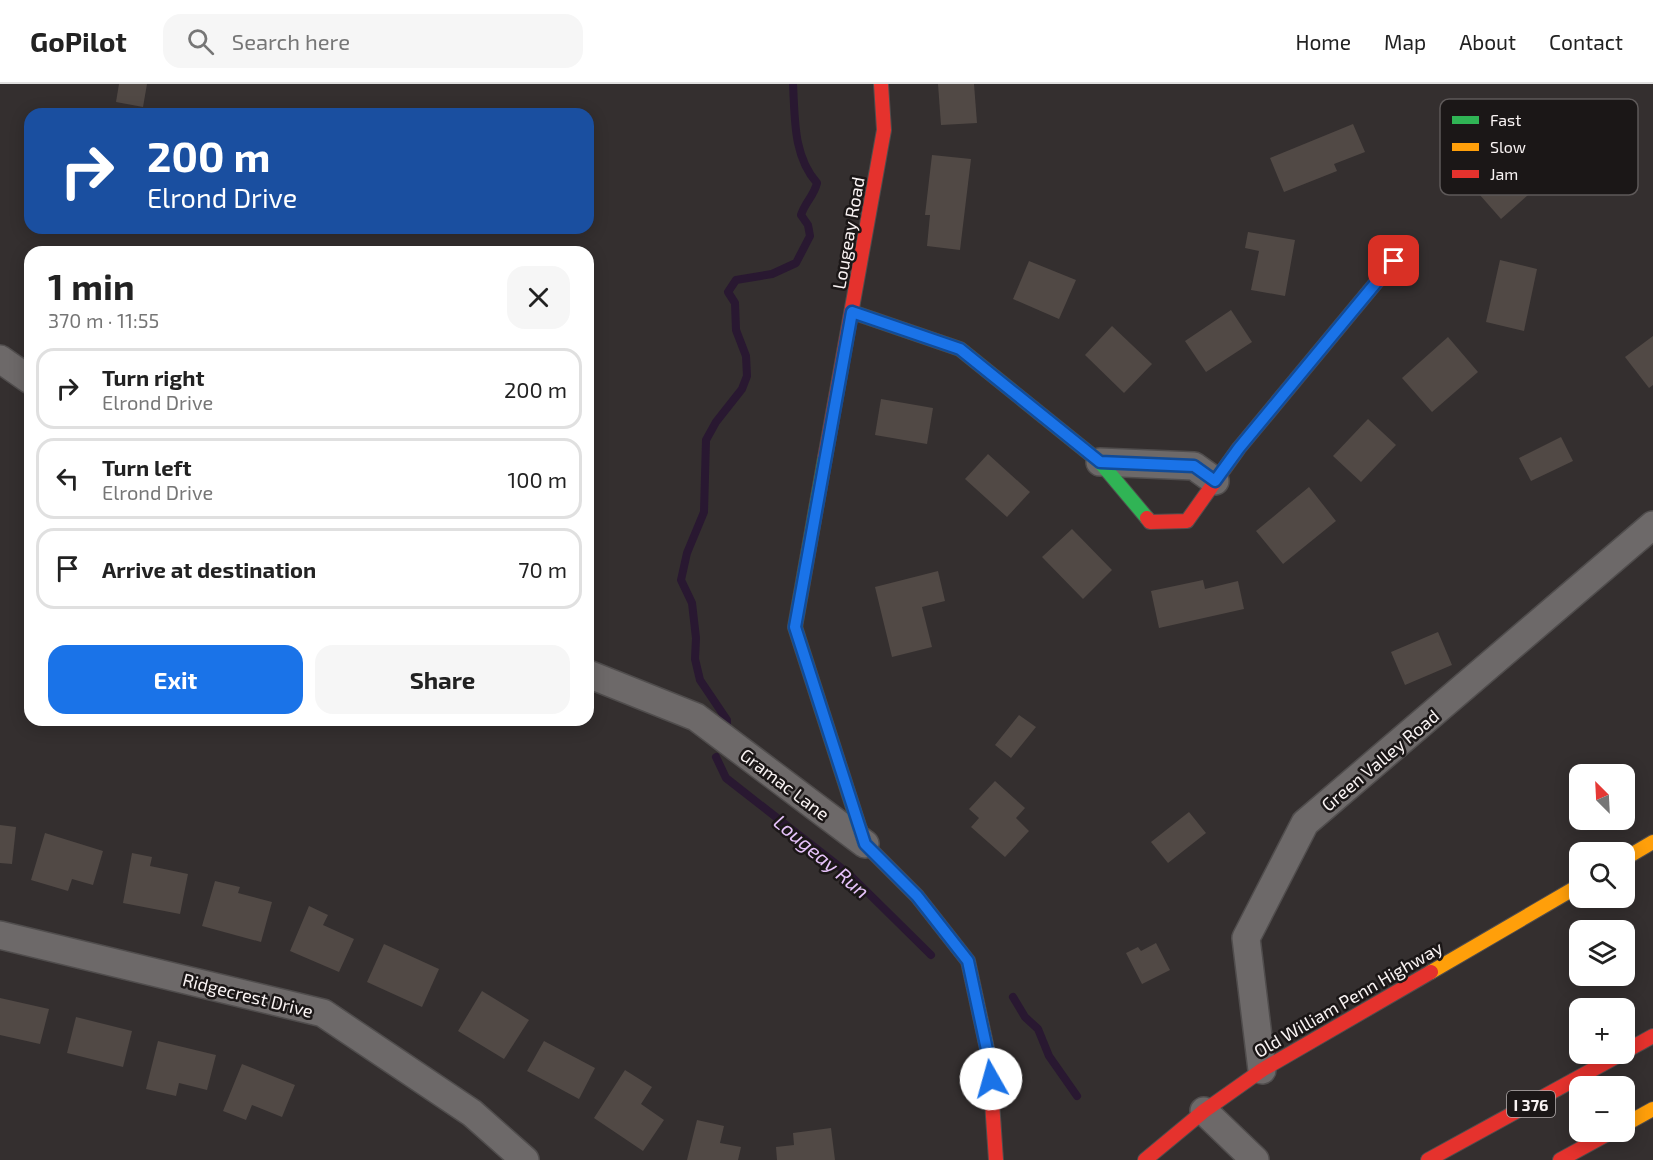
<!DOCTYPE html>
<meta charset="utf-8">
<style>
:root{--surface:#fff;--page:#f6f6f6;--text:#222;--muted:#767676;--line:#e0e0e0;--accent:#1a73e8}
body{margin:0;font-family:"Exo 2",sans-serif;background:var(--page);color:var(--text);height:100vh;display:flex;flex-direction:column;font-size:22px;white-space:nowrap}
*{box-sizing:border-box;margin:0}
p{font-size:20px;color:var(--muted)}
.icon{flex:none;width:33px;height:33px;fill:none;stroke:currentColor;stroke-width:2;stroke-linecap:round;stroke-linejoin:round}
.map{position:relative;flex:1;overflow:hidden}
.side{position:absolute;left:24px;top:162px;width:570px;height:480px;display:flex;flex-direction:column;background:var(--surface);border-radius:18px;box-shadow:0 3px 15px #0003}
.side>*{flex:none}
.hud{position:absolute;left:24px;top:24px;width:570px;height:126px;border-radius:18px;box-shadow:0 3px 15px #0003;background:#1a4fa0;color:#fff;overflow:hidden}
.needle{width:39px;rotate:336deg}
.controls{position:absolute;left:1569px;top:680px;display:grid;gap:12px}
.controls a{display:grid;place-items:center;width:66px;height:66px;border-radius:12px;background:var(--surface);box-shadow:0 3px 15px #0003;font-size:30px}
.pin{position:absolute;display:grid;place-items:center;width:51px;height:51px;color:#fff;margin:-26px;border-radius:12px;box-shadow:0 3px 9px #0006}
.me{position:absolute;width:66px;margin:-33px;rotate:353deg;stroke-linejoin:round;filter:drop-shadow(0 0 4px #0008)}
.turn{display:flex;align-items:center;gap:21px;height:126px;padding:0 24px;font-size:27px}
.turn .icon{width:78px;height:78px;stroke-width:2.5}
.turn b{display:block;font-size:42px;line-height:51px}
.round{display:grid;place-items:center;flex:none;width:63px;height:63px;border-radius:18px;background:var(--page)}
.overview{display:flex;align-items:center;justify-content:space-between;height:102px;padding:0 24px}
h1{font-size:36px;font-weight:700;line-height:45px}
.cta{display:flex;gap:12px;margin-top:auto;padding:12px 24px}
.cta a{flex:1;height:69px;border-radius:18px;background:var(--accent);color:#fff;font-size:24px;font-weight:700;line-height:69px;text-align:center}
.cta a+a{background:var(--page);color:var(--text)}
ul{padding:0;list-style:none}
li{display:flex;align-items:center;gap:18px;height:81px;margin:0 12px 9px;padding:0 12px;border:3px solid var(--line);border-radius:18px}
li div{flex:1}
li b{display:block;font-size:22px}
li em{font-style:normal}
header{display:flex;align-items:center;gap:36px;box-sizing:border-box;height:84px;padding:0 30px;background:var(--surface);border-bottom:2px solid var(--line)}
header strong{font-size:28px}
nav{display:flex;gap:33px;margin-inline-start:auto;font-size:21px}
.search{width:420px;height:54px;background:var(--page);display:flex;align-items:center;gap:15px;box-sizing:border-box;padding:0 21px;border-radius:18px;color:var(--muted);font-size:22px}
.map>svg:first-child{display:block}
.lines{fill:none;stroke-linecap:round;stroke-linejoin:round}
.stream{stroke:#291831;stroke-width:8}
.building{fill:#514945}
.street-casing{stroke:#504d4d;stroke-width:30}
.fast-casing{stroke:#504d4d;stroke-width:16}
.slow-casing{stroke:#504d4d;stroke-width:16}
.jam-casing{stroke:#504d4d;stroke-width:16}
.street{stroke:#6d6969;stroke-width:27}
.fast{stroke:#30b455;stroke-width:14}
.slow{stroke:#ff9f0a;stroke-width:14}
.jam{stroke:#e5322d;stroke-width:14}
.route-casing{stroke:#114b97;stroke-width:15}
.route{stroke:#1a73e8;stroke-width:10}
.labels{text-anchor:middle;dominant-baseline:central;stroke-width:5;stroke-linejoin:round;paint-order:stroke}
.shield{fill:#1b1717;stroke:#b6b1b1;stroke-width:1.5}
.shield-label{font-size:16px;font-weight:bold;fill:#f9f3f3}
.street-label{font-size:18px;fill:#f9f3f3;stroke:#1b1717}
.water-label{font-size:20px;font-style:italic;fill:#e7c3fb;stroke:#1b1717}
.key{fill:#1b1717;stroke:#5e5959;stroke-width:1.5}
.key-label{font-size:16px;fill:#f9f3f3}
</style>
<header>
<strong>GoPilot</strong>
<div class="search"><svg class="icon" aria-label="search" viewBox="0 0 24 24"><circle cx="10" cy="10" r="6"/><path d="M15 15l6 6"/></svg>Search here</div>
<nav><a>Home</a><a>Map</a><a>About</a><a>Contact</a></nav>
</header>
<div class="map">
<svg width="1653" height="1076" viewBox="0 0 1653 1076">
<rect width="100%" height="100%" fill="#342f2f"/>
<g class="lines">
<g class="stream">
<path d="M727,643v-7l-27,-40 -5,-21 1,-21 -4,-35 -11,-23 6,-27 17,-41 2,-72 10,-18 26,-33 5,-13 -1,-20 -10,-26 -1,-27 -7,-11 8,-12 36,-6 24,-11 14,-27 -2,-11 -7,-10c4,-13 13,-19 16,-32 -24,-27 -22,-65 -24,-99"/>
<polyline points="716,673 726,694 850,791 931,871"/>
<polyline points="1013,913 1025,933 1038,945 1049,972 1077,1012"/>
</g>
</g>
<g class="building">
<polygon points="119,0 147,0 143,23 116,18"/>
<polygon points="938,0 974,0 977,39 941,41"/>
<polygon points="1353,40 1365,68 1334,80 1337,87 1284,108 1270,74"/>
<polygon points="1491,70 1528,111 1501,135 1465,94"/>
<polygon points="932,71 971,75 960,166 927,162 930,131 925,131"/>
<polygon points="1248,148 1295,156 1285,212 1251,206 1259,167 1245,164"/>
<polygon points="1500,176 1537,185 1524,247 1486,238"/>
<polygon points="1029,177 1076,196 1059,235 1013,215"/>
<polygon points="1231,226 1252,258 1206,288 1185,257"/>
<polygon points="1112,242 1152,280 1124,309 1085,271"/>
<polygon points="1653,252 1653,301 1649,304 1625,273"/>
<polygon points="1448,253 1478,288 1432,328 1402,294"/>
<polygon points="881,315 933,324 927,360 875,351"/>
<polygon points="1368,335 1396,361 1361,398 1333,372"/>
<polygon points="1561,353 1573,377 1531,397 1519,374"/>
<polygon points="988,370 1030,408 1007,433 965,395"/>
<polygon points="1309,403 1336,437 1283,480 1256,447"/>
<polygon points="1072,445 1112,486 1083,515 1042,473"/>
<polygon points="938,487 945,517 922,523 932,563 892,573 875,503"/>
<polygon points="1203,496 1205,505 1238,497 1244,525 1159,544 1151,507"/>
<polygon points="1438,548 1452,581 1405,601 1391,568"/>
<polygon points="1019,631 1036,643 1011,674 995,661"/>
<polygon points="995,697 1025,724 1016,734 1029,747 1005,773 971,743 979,734 969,725"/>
<polygon points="1189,728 1206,749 1168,779 1151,758"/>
<polygon points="0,741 16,743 12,780 0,779"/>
<polygon points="45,749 103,767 93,801 72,795 68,807 31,796"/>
<polygon points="132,769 152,773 150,782 188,790 180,830 123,819"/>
<polygon points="215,797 240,803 238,809 272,818 261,858 202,842"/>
<polygon points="309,822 328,831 323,841 354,855 339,888 290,867"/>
<polygon points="1156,859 1170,886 1142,900 1126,869 1138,863 1141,867"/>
<polygon points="384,860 439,885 422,923 367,898"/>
<polygon points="482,907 529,936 504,975 458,947"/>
<polygon points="0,914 49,925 40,960 0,951"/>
<polygon points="76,933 132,947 123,983 67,969"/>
<polygon points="158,957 216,971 207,1006 179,999 176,1012 146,1005"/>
<polygon points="544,957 595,984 579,1015 527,987"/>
<polygon points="242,980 295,1001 282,1033 252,1021 246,1036 223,1027"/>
<polygon points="625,986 652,1003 641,1020 664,1036 643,1067 594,1034"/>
<polygon points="697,1036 724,1042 720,1059 741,1063 738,1076 687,1076"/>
<polygon points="831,1044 835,1076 777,1076 776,1063 794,1061 793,1049"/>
</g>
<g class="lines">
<g class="street-casing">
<g id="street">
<polyline points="0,275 30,296"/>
<polyline points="1100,378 1194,382 1215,397"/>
<polyline points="588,590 696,633 865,760"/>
<polyline points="0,851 323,929 472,1029 525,1076"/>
<polyline points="1262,986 1246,854 1305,739 1653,441"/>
<polyline points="1204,1027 1255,1076"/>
</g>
</g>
<g class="fast-casing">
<g id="fast">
<polyline points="852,228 960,265 1100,378 1147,434"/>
<polyline points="825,374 795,543 860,745"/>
</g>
</g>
<g class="slow-casing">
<g id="slow">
<polyline points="860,745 865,760 917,812 968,877 989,974"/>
<polyline points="1624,775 1653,758"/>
<polyline points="1431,888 1580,801"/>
<polyline points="1624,1041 1653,1025"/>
</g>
</g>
<g class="jam-casing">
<g id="jam">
<polyline points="825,374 884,46 881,0"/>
<polyline points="1147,434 1150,438 1187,437 1239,364 1394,177"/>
<polyline points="1624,968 1653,952"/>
<polyline points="989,974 996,1076"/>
<polyline points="1145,1076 1204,1027 1262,986 1431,888"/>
<polyline points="1428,1076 1623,969"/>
<polyline points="1560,1076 1613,1047"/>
</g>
</g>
<use href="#street" class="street"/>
<use href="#fast" class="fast"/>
<use href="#slow" class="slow"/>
<use href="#jam" class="jam"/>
</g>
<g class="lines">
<g class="route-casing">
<polyline id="route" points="991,995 989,975 968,877 917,812 865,760 795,543 852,228 960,265 1100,378 1194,382 1215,397 1239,364 1394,177"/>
</g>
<use href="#route" class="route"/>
</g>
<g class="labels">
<rect class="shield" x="1507" y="1007" width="48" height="26" rx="4.5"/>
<g class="shield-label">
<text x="1531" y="1020">I 376</text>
</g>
<g class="street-label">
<text transform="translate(848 149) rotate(-80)">Lougeay Road</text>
<text transform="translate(1380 676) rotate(-40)">Green Valley Road</text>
<text transform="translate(785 700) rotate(37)">Gramac Lane</text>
<text transform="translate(248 911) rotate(14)">Ridgecrest Drive</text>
<text transform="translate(1348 915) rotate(-30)">Old William Penn Highway</text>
</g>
<g class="water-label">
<text transform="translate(822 772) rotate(40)">Lougeay Run</text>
</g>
</g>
<rect x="1440" y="15" width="198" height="96" rx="9" class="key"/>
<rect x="1452" y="32" width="27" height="8" fill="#30b455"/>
<rect x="1452" y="59" width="27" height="8" fill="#ff9f0a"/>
<rect x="1452" y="86" width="27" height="8" fill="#e5322d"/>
<g class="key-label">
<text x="1490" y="42">Fast</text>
<text x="1490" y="69">Slow</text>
<text x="1490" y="96">Jam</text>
</g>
</svg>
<div class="controls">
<a><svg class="needle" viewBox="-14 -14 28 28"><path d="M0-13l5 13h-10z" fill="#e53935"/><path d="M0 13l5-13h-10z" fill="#767676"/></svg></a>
<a><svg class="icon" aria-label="search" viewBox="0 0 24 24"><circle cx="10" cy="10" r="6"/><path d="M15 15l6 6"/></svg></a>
<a><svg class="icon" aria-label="layers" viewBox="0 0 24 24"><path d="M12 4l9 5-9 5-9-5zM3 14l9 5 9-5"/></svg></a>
<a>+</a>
<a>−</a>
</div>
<div class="pin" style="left:1394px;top:177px;background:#d93025"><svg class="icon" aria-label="arrive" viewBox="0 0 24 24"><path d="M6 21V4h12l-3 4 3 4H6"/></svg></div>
<svg class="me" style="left:991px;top:995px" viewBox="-20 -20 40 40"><circle r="19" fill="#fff"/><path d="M0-13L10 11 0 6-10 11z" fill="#1a73e8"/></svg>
<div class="hud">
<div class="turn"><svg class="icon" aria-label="right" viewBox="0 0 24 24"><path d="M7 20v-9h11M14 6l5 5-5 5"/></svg><div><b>200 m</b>Elrond Drive</div></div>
</div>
<section class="side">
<div class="overview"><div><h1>1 min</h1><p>370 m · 11:55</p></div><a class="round"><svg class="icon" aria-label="close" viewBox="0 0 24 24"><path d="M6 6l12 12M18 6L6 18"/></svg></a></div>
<ul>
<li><svg class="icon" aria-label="right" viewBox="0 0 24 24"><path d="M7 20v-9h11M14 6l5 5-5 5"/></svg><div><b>Turn right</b><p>Elrond Drive</p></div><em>200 m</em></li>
<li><svg class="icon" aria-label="left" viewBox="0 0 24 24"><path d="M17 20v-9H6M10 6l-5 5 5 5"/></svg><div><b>Turn left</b><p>Elrond Drive</p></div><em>100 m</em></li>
<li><svg class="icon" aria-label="arrive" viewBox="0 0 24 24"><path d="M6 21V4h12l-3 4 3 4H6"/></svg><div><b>Arrive at destination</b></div><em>70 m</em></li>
</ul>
<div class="cta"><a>Exit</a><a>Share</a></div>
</section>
</div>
